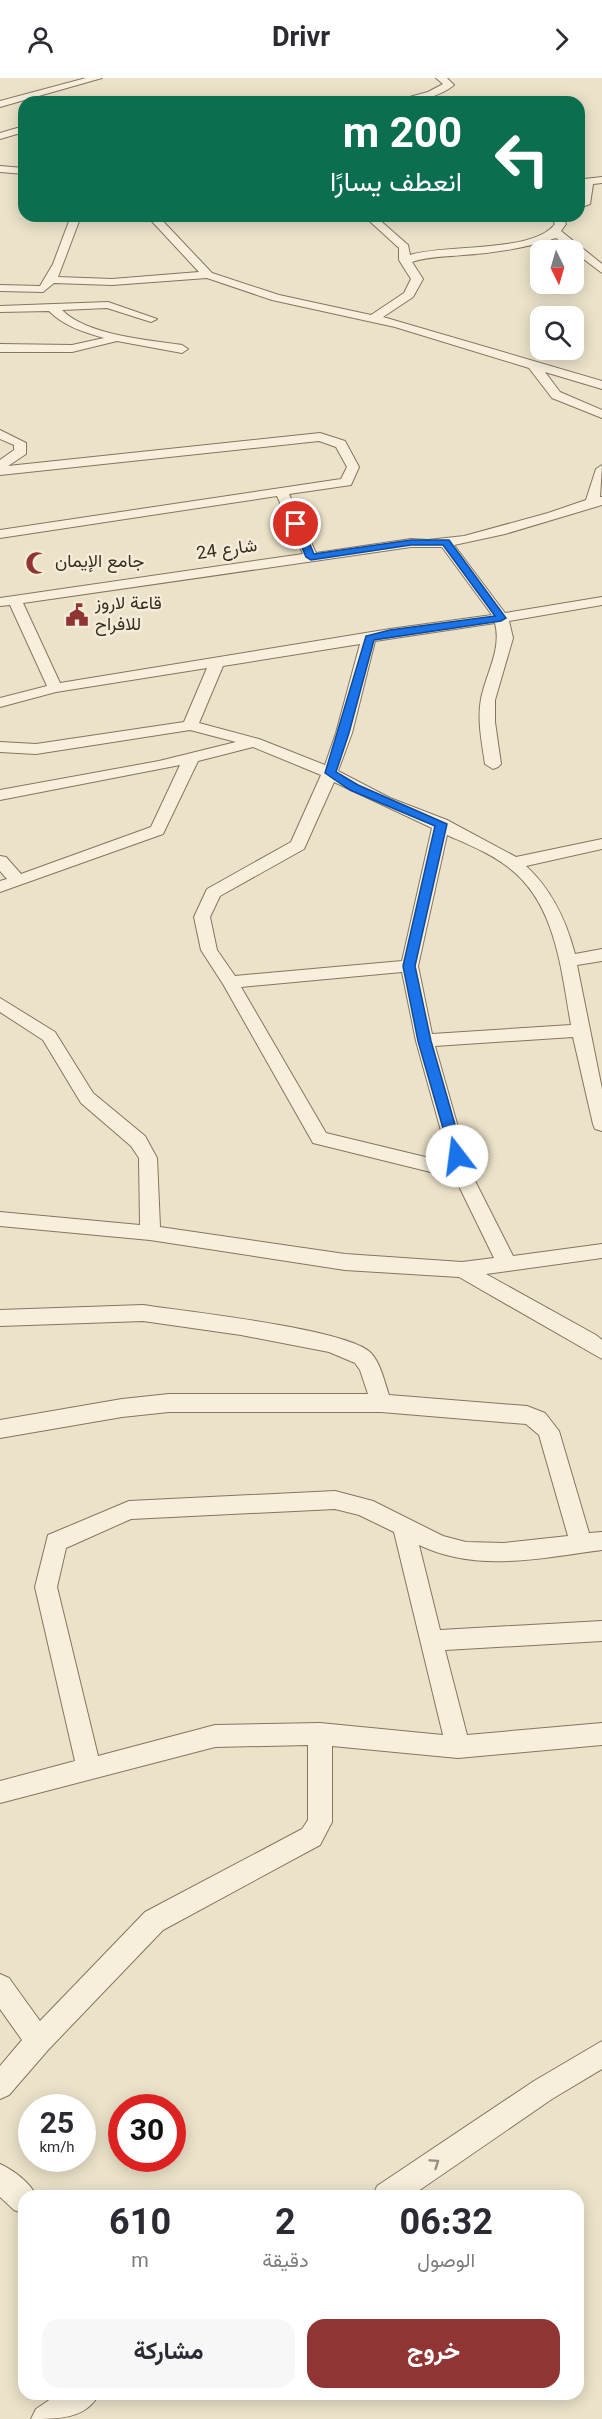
<!DOCTYPE html>
<html lang="ar">
<meta charset="utf-8">
<style>
:root{--surface:#fff;--page:#f7f7f7;--text:#2b2b33;--muted:#7c7c81;--accent:#913534}
body{margin:0;font-family:Georgia,Vazirmatn,serif;background:var(--page);color:var(--text);direction:rtl;height:100vh;display:flex;flex-direction:column;font-size:22px;white-space:nowrap}
*{box-sizing:border-box;margin:0}
p{font-size:20px;color:var(--muted)}
.icon{flex:none;width:33px;height:33px;fill:none;stroke:currentColor;stroke-width:2;stroke-linecap:round;stroke-linejoin:round}
.map{position:relative;flex:1;overflow:hidden;direction:ltr}
.side{position:absolute;left:18px;top:2112px;width:566px;height:210px;display:flex;flex-direction:column;background:var(--surface);border-radius:18px;box-shadow:0 3px 15px #0003;direction:rtl}
.side>*{flex:none}
.hud{position:absolute;left:18px;top:18px;width:567px;height:126px;border-radius:18px;box-shadow:0 3px 15px #0003;direction:rtl;background:#0b6e4f;color:#fff;overflow:hidden}
.needle{width:39px;rotate:175deg}
.controls{position:absolute;left:530px;top:162px;display:grid;gap:12px}
.controls a{display:grid;place-items:center;width:54px;height:54px;border-radius:12px;background:var(--surface);box-shadow:0 3px 15px #0003;font-size:30px}
.speed{position:absolute;left:18px;top:2016px;display:flex;gap:12px;font-size:30px;font-weight:700;text-align:center}
.speed>*{display:grid;place-content:center;width:78px;height:78px;border-radius:50%;background:var(--surface);box-shadow:0 3px 15px #0003;line-height:1}
.speed small{font-size:15px;font-weight:400}
.speed .limit{border:9px solid #d22;background:#fff;color:#111}
.pin{position:absolute;display:grid;place-items:center;width:51px;height:51px;color:#fff;margin:-26px;border:3px solid #fff;border-radius:50%;box-shadow:0 2px 6px #0007}
.me{position:absolute;width:66px;margin:-33px;rotate:345deg;stroke-linejoin:round;filter:drop-shadow(0 0 4px #0008)}
.turn{display:flex;align-items:center;gap:21px;height:126px;padding:0 24px;font-size:27px}
.turn .icon{width:78px;height:78px;stroke-width:2.5}
.turn b{display:block;font-size:42px;line-height:51px}
.eta{display:flex;justify-content:space-evenly;align-items:center;height:102px;text-align:center}
.eta b{font-size:36px;font-weight:700;line-height:42px}
.button{display:flex;gap:12px;margin-top:auto;padding:12px 24px}
.button a{flex:1;height:69px;border-radius:18px;background:var(--accent);color:#fff;font-size:24px;font-weight:700;line-height:69px;text-align:center}
.button a+a{background:var(--page);color:var(--text)}
header{display:flex;justify-content:space-between;align-items:center;height:78px;padding:0 24px;background:var(--surface);font-size:27px;font-weight:700}
.map>svg:first-child{display:block}
.lines{fill:none;stroke-linecap:round;stroke-linejoin:round}
.minor-casing{stroke:#86755f;stroke-width:2}
.minor{fill:#f7efdc;fill-rule:evenodd}
.oneway{stroke:#988e7f}
.route{fill:#1a73e8;stroke:#114b97;stroke-width:1.5}
.labels{text-anchor:middle;dominant-baseline:central;stroke-width:5;stroke-linejoin:round;paint-order:stroke}
.far-street-label{font-size:18px;fill:#382d22;stroke:#f3ecd8}
.far-poi-label{font-size:18px;fill:#382d22;stroke:#f3ecd8;text-anchor:start}
</style>
<header><svg class="icon" aria-label="forward" viewBox="0 0 24 24"><path d="M9 5l7 7-7 7"/></svg>Drivr<svg class="icon" aria-label="person" viewBox="0 0 24 24"><circle cx="12" cy="8" r="4"/><path d="M4 21q1-7 8-7t8 7"/></svg></header>
<div class="map">
<svg width="602" height="2341" viewBox="0 0 602 2341">
<rect width="100%" height="100%" fill="#ebe2c9"/>
<g class="lines">
<g class="minor-casing">
<g id="minor">
<polygon points="86,0 102,0 0,29 0,23"/>
<path d="M436,0h11l7,7c-17,14 -42,17 -63,17l37,-10 15,-8z"/>
<polygon points="24,48 24,54 0,61 0,55"/>
<polygon points="0,88 24,90 24,96 0,94"/>
<polygon points="602,99 602,105 593,106 590,126 579,130 584,101"/>
<path d="M71,138h10l-23,61 54,2 87,-7 -52,-56h11l54,57 67,22 92,20 33,-22 7,-14 -12,-19v-12l-35,-32h11l33,29 2,10c35,-11 124,-2 145,-31l-5,-8h11l5,8 -5,7 41,33v9l-46,-35c-30,10 -61,15 -93,17 -18,2 -34,1 -51,7l11,17 -10,18 -30,20 219,64v8l-57,-17 15,20 42,18v8l-50,-20 -23,-30 -134,-41 -123,-27 -65,-22 -95,7 -58,-2 -11,9 -43,-1v-6l40,1 13,-22z"/>
<path d="M108,224l49,17 -6,3 -44,-14 -45,2c24,25 86,30 120,35l6,4 -6,4 -65,-12 -45,11h-72v-8l72,1 32,-7c-21,-6 -40,-12 -55,-27l-49,1v-6z"/>
<path d="M0,352l26,13v11l-18,12 312,-33 25,8 14,26 -8,18 -62,9 27,59 95,-14 17,1 36,-4 84,-23 38,-13 10,-31 6,-4 -2,32h2v8l-97,29 -51,11 51,68 97,-16v8l-93,16 4,17 -18,62v22l6,42 -3,3 -5,2 -8,-5c-3,-21 -8,-44 -4,-65 5,-26 21,-49 14,-76l-120,18 -23,92 -14,38 52,27 57,22 69,37 86,-18v10l-76,17c26,24 40,54 49,88l27,-5v12l-25,4 25,124v42l-7,-2 -2,-5 -20,-87 -138,9 36,127 42,83 89,-12v14l-116,16 110,61 6,5v19l-143,-82 -114,-7 -195,-30 -150,-14v-14l140,13 -1,-67 -8,-12 -50,-43 -38,-63 -43,-28v-14l55,34 38,61 52,43 12,22 3,69 185,27 117,8 32,-4 -39,-80 -142,-35 -90,-159 -22,-34 -7,-33 13,-28 84,-47 30,-67 -68,-28 -55,14 -35,73 -163,58v-11l7,-2 -7,-8v-15l6,1 15,17 130,-47 29,-62 -180,35v-10l159,-29 77,-19 -46,-12 -154,24 -36,-2v-10l36,2 148,-22 23,-54 -151,24 -56,15v-9l47,-12 -37,-81 -10,1v-8l303,-44 -26,-58 -277,42v-8l341,-51 6,-12 -11,-20 -17,-6 -319,34v-15l14,-10v-5l-14,-6zM411,469h31l50,68 -102,14 -330,54 -37,-80zM360,566l-24,89 -11,32 -66,-26 -60,-16 24,-57zM334,704l98,46 -30,133 -167,15 -18,-26 -7,-33 10,-21 84,-47zM447,757c20,9 43,18 61,32 48,36 53,102 63,158l-139,9 -14,-68zM402,894l14,69 34,122 -124,-30 -85,-146z"/>
<path d="M143,1227c40,6 206,24 228,48 10,11 13,28 18,42l138,11 18,7 14,18 30,102 13,-1v18c-62,8 -124,23 -183,-5l21,85 162,-9v20l-157,9 22,85 135,-12v22l-144,13 -126,-12v76l-12,23 -157,85 -115,120 -39,45 -9,4v-33l22,-26 -22,-31v-35l9,4 31,43 105,-109 157,-83 6,-9v-75l-93,2 -215,56v-22l75,-20 -40,-174 13,-52 81,-34 206,-10 38,10 70,35 23,6 38,1 64,-7 -29,-101 -13,-11 -145,-12h-212l-47,5 -122,21v-18l122,-21 47,-5h199l-8,-24 -5,-7 -26,-11 -88,-17 -98,-14 -143,5v-16zM335,1431l24,6 35,17 49,203 -123,-12 -105,2 -117,31 -41,-169 9,-39 65,-29z"/>
<polygon points="602,1963 602,1991 552,2021 411,2118 373,2118 377,2108 534,2003"/>
<path d="M0,2086c13,6 31,19 36,32h-12v18l-10,-4 -14,-13z"/>
<path d="M58,2316h41c-13,25 -41,25 -68,25l5,-10z"/>
</g>
</g>
<use href="#minor" class="minor"/>
</g>
<defs><path id="oneway-chevron" d="M-2-3.5L2.5 0L-2 3.5" fill="none" stroke-width="1.6" stroke-linecap="round" stroke-linejoin="round" transform="scale(1.5)"/></defs>
<use class="oneway" href="#oneway-chevron" transform="translate(435 2085) rotate(-34)"/>
<polygon class="route" points="296,443 301,446 314,476 411,462 449,462 506,540 501,543 374,562 349,655 336,694 358,707 447,746 415,888 431,963 464,1078 457,1083 451,1078 418,963 403,888 435,748 350,712 325,695 366,558 390,552 495,538 443,467 411,467 311,482 306,479 292,446"/>
<defs>
<g id="mosque-bare" transform="scale(1.8)"><path d="M3.5-4.9A6 6 0 1 0 3.5 4.9A5 5 0 1 1 3.5-4.9Z" fill="#913534" stroke="#f3ecd8" stroke-width="2.5" paint-order="stroke"/></g>
<g id="civic-bare" transform="scale(1.8)"><path d="M-.6-6.5H3V-4.5H.6V-3L4-1V1h2V6H-6V1h2V-1L-.6-3ZM-1.2 2.5V6h2.4V2.5Z" fill="#913534" stroke="#f3ecd8" stroke-width="2.5" paint-order="stroke"/></g>
</defs>
<g fill-rule="evenodd">
<use href="#mosque-bare" x="37" y="485"/>
<use href="#civic-bare" x="77" y="537"/>
</g>
<g class="labels">
<g class="far-street-label">
<text transform="translate(227 473) rotate(-8)">شارع 24</text>
</g>
<g class="far-poi-label">
<text x="55" y="485">جامع الإيمان</text>
<text x="95" y="527">قاعة لاروز<tspan x="95" dy="21">للافراح</tspan></text>
</g>
</g>
</svg>
<div class="controls">
<a><svg class="needle" viewBox="-14 -14 28 28"><path d="M0-13l5 13h-10z" fill="#e53935"/><path d="M0 13l5-13h-10z" fill="#7c7c81"/></svg></a>
<a><svg class="icon" aria-label="search" viewBox="0 0 24 24"><circle cx="10" cy="10" r="6"/><path d="M15 15l6 6"/></svg></a>
</div>
<div class="speed"><div>25<small>km/h</small></div><div class="limit">30</div></div>
<div class="pin" style="left:296px;top:446px;background:#d93025"><svg class="icon" aria-label="arrive" viewBox="0 0 24 24"><path d="M6 21V4h12l-3 4 3 4H6"/></svg></div>
<svg class="me" style="left:457px;top:1078px" viewBox="-20 -20 40 40"><circle r="19" fill="#fff"/><path d="M0-13L10 11 0 6-10 11z" fill="#1a73e8"/></svg>
<div class="hud">
<div class="turn"><svg class="icon" aria-label="left" viewBox="0 0 24 24"><path d="M17 20v-9H6M10 6l-5 5 5 5"/></svg><div><b>200 m</b>انعطف يسارًا</div></div>
</div>
<section class="side">
<div class="eta">
<div><b>06:32</b><p>الوصول</p></div>
<div><b>2</b><p>دقيقة</p></div>
<div><b>610</b><p>m</p></div>
</div>
<div class="button"><a>خروج</a><a>مشاركة</a></div>
</section>
</div>
